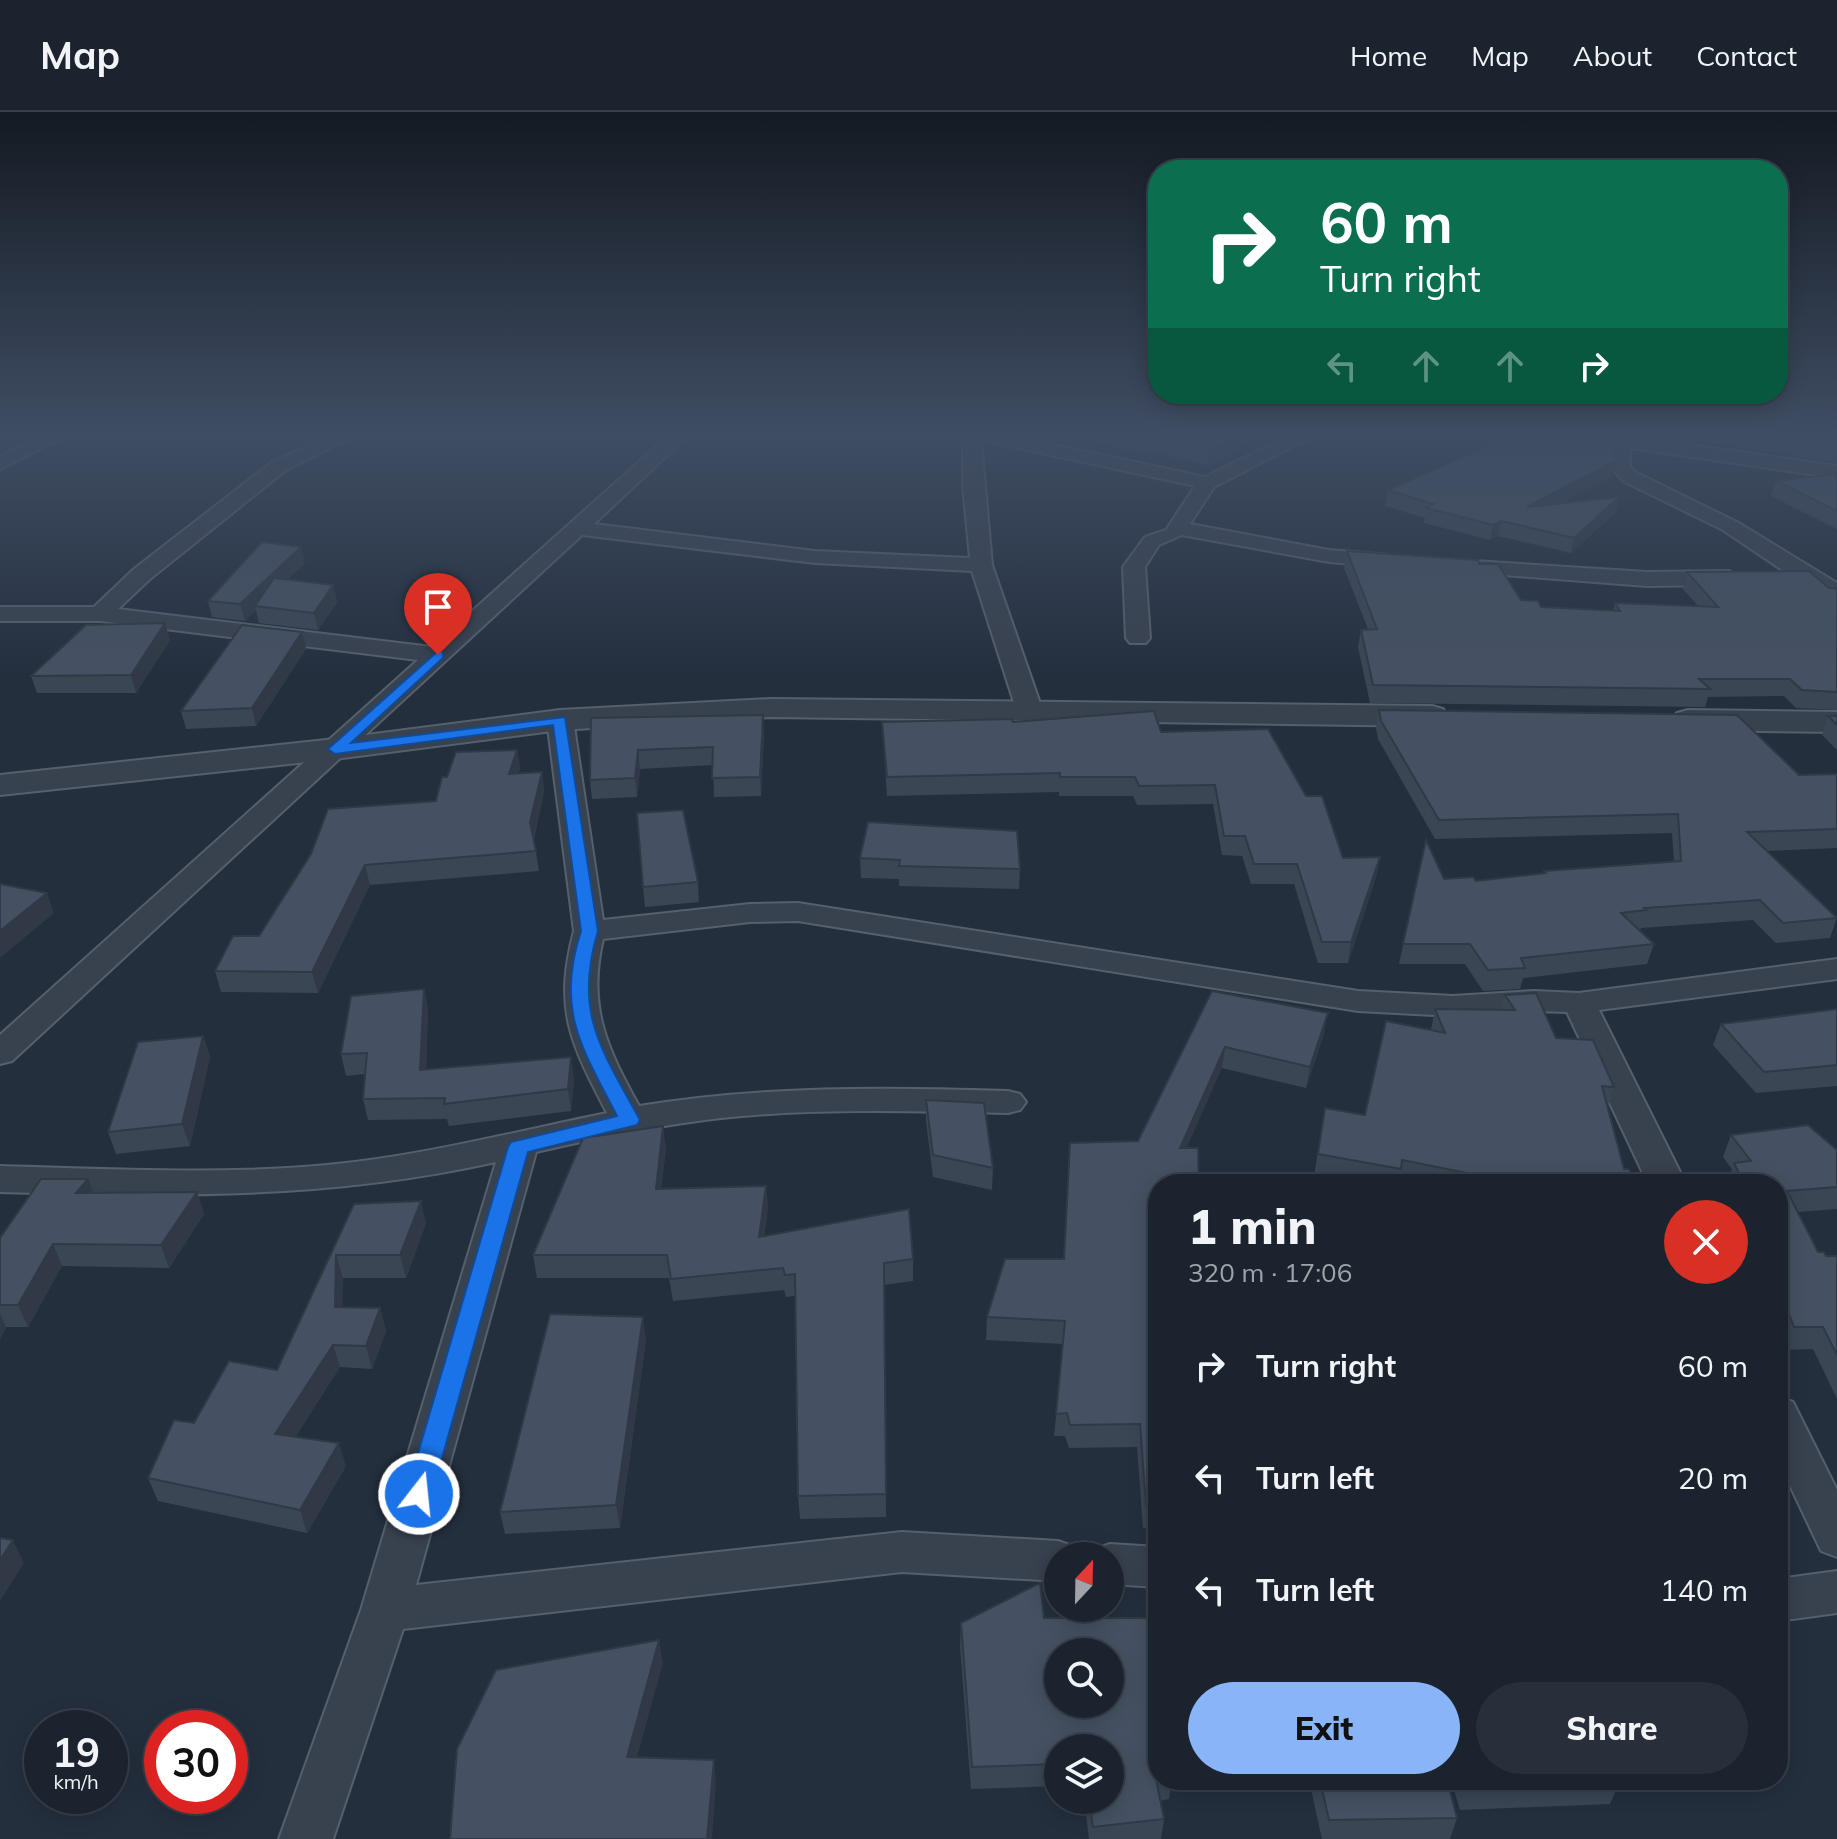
<!DOCTYPE html>
<meta charset="utf-8">
<style>
:root{--surface:#1b232e;--page:#282f3a;--text:#f1f3f6;--muted:#a0a4aa;--line:#39404a;--accent:#8ab4f8}
body{margin:0;font-family:Mulish,sans-serif;background:var(--page);color:var(--text);height:100vh;display:flex;flex-direction:column;font-size:30px;white-space:nowrap}
*{box-sizing:border-box;margin:0}
p{font-size:26px;color:var(--muted)}
.icon{flex:none;width:44px;height:44px;fill:none;stroke:currentColor;stroke-width:2;stroke-linecap:round;stroke-linejoin:round}
.map{position:relative;flex:1;overflow:hidden}
.drawer{position:absolute;left:1148px;top:1062px;width:640px;height:616px;display:flex;flex-direction:column;background:var(--surface);border-radius:32px;box-shadow:0 4px 20px #0003,0 0 0 2px var(--line)}
.drawer>*{flex:none}
.banner{position:absolute;left:1148px;top:48px;width:640px;height:244px;border-radius:32px;box-shadow:0 4px 20px #0003,0 0 0 2px var(--line);background:#0b6e4f;color:#fff;overflow:hidden}
.needle{width:52px;rotate:22deg}
.fabs{position:absolute;left:1044px;top:1430px;display:grid;gap:16px}
.fabs a{display:grid;place-items:center;width:80px;height:80px;border-radius:50%;background:var(--surface);box-shadow:0 4px 20px #0003,0 0 0 2px var(--line);font-size:40px}
.speed{position:absolute;left:24px;top:1598px;display:flex;gap:16px;font-size:40px;font-weight:700;text-align:center}
.speed>*{display:grid;place-content:center;width:104px;height:104px;border-radius:50%;background:var(--surface);box-shadow:0 4px 20px #0003,0 0 0 2px var(--line);line-height:1}
.speed small{font-size:20px;font-weight:400}
.speed .limit{border:12px solid #d22;background:#fff;color:#111}
.pin{position:absolute;display:grid;place-items:center;width:68px;height:68px;color:#fff;margin:-82px -34px;border-radius:50% 50% 50% 0;rotate:-45deg;box-shadow:0 0 8px #0007}
.pin .icon{rotate:45deg}
.me{position:absolute;width:88px;margin:-44px;rotate:16deg;stroke-linejoin:round;filter:drop-shadow(0 0 6px #0008)}
.turn{display:flex;align-items:center;gap:28px;height:168px;padding:0 40px;font-size:36px}
.turn .icon{width:104px;height:104px;stroke-width:2.5}
.turn b{display:block;font-size:56px;line-height:68px}
.lanes{display:flex;align-items:center;height:76px;padding:0 40px;background:#0003;justify-content:center;gap:40px;direction:ltr}
.lanes .off{opacity:.35}
.round{display:grid;place-items:center;flex:none;width:84px;height:84px;border-radius:42px;background:var(--page)}
.headline{display:flex;align-items:center;justify-content:space-between;height:136px;padding:0 40px}
h1{font-size:48px;font-weight:800;line-height:60px}
.action{display:flex;gap:16px;margin-top:auto;padding:16px 40px}
.action a{flex:1;height:92px;border-radius:48px;background:var(--accent);color:#111;font-size:32px;font-weight:800;line-height:92px;text-align:center}
.action a+a{background:var(--page);color:var(--text)}
ul{padding:0;list-style:none}
li{display:flex;align-items:center;gap:24px;height:112px;padding:0 40px}
li div{flex:1}
li b{display:block;font-size:30px}
li em{font-style:normal}
header{display:flex;align-items:center;gap:48px;box-sizing:border-box;height:112px;padding:0 40px;background:var(--surface);border-bottom:2px solid var(--line)}
header strong{font-size:38px}
nav{display:flex;gap:44px;margin-inline-start:auto;font-size:28px}
.map>svg:first-child{display:block}
.lines{fill:none;stroke-linecap:round;stroke-linejoin:round}
.minor-casing{stroke:#565f6c;stroke-width:4}
.tertiary-casing{stroke:#565f6c;stroke-width:4}
.minor{fill:#38414e;fill-rule:evenodd}
.tertiary{fill:#38414e;fill-rule:evenodd}
.wall{fill:#3b4654}
.shaded-wall{fill:#303945}
.building{fill:#455162;stroke:#303945;stroke-width:2;fill-rule:evenodd}
.route{fill:#1a73e8;stroke:#114b97;stroke-width:2}
</style>
<header>
<strong>Map</strong>
<nav><a>Home</a><a>Map</a><a>About</a><a>Contact</a></nav>
</header>
<div class="map">
<svg width="1837" height="1727" viewBox="0 0 1837 1727">
<rect width="100%" height="100%" fill="#242f3e"/>
<g class="lines">
<g class="minor-casing">
<g id="minor">
<polygon points="48,321 72,321 0,357 0,344"/>
<polygon points="336,321 360,321 286,358 150,467 118,497 432,535 671,321 691,321 594,412 815,439 970,446 963,374 963,321 1000,321 1205,365 1295,321 1319,321 1214,375 1190,412 1329,438 1389,443 1400,449 1389,455 1329,450 1182,423 1159,433 1145,455 1150,526 1146,531 1130,531 1126,526 1123,455 1145,425 1166,418 1195,374 981,328 992,453 1043,600 1039,605 1021,605 1017,600 972,459 815,451 582,423 12,949 0,952 0,923 418,548 100,509 0,509 0,495 94,495 134,457 272,350"/>
<polygon points="1568,321 1609,321 1837,354 1837,366 1630,336 1630,355 1637,361 1737,410 1837,471 1837,487 1800,470 1723,418 1623,369 1612,356 1612,333 1571,325"/>
<polygon points="1459,448 1647,460 1729,459 1740,466 1729,473 1647,474 1451,459 1448,454 1451,449"/>
<path d="M560,600l9,3 4,5 30,200 147,-16 48,-1 560,88 95,5 81,-5 45,2 258,-34v20l-238,31 87,174h-38l-81,-172 -33,-1 -81,5 -95,-5 -560,-90 -48,1 -147,17c-16,68 4,109 36,167 123,-20 245,-19 369,-15l12,3 6,8 -6,8 -12,3c-95,-2 -191,-5 -287,5 -62,7 -124,20 -185,34l-120,433 486,-53 156,9 17,6 4,9h-21v25l-156,-9 -499,57 -70,210h-54l82,-229 135,-448c-171,38 -322,34 -496,30v-26c109,3 219,9 327,-1 95,-9 187,-33 280,-52 -36,-69 -54,-103 -33,-182l-27,-211 4,-5z"/>
<polygon points="1778,1285 1793,1290 1837,1378 1837,1445 1821,1439 1778,1348"/>
<polygon points="1110,1432 1158,1435 1158,1475 1110,1472 1110,1444 1090,1444 1093,1438"/>
<polygon points="1837,1459 1837,1501 1778,1509 1778,1467"/>
</g>
</g>
<g class="tertiary-casing">
<g id="tertiary">
<polygon points="771,587 1432,594 1443,597 1448,604 1443,611 1432,614 771,605 560,618 335,647 0,683 0,663 335,627 560,598"/>
<polygon points="1688,598 1837,600 1837,620 1688,618 1677,615 1672,608 1677,601"/>
</g>
</g>
<use href="#minor" class="minor"/>
<use href="#tertiary" class="tertiary"/>
</g>
<g class="wall">
<polygon points="1073,321 1256,321 1255,326 1209,354 1158,341 1154,344 1073,324"/>
<polygon points="1479,321 1612,321 1614,363 1559,392 1619,385 1616,400 1571,441 1498,424 1490,428 1424,411 1425,406 1385,394 1388,378 1495,331 1478,327"/>
<polygon points="1631,321 1837,321 1837,351 1680,325 1677,328"/>
<polygon points="1837,362 1837,417 1771,384 1776,369"/>
<polygon points="1347,439 1479,452 1521,488 1541,495 1613,499 1615,491 1698,494 1683,477 1687,460 1837,478 1837,598 1796,596 1784,584 1708,585 1705,595 1370,591 1358,535 1361,518 1368,517 1344,456"/>
<polygon points="305,451 287,468 333,473 337,490 318,518 259,511 256,498 245,509 212,505 208,489"/>
<polygon points="302,520 306,537 256,614 186,617 181,599"/>
<polygon points="170,528 136,581 37,581 31,564"/>
<polygon points="1379,598 1799,663 1837,662 1837,736 1767,739 1837,805 1830,826 1776,831 1753,808 1641,816 1640,818 1654,832 1647,852 1523,866 1520,877 1483,879 1465,852 1399,852 1426,728 1444,767 1476,769 1544,762 1544,759 1674,749 1672,721 1435,727 1378,627 1376,616"/>
<polygon points="1828,604 1837,604 1837,638 1822,623"/>
<polygon points="591,606 764,622 761,684 714,685 713,653 640,657 637,685 592,687 590,668"/>
<polygon points="882,610 1013,610 1161,620 1306,684 1343,746 1380,745 1376,765 1348,851 1318,851 1294,772 1251,772 1242,744 1222,743 1213,692 1137,693 1133,684 1059,684 1059,680 887,684"/>
<polygon points="517,638 520,656 518,661 542,660 544,679 534,727 539,759 370,773 318,881 221,880 215,859 436,689 447,665"/>
<polygon points="868,710 1020,757 1019,777 899,774 899,767 861,766 860,746"/>
<polygon points="698,770 699,790 645,795 643,775"/>
<polygon points="424,877 428,898 426,958 574,966 571,999 449,1014 447,1007 368,1008 363,987 365,962 346,964 341,942"/>
<polygon points="1212,879 1324,922 1306,976 1222,956 1158,1072 1158,1418 1143,1416 1137,1335 1069,1336 1065,1324 1054,1324 1063,1232 986,1228 987,1205 1064,1147 1138,1029"/>
<polygon points="1505,883 1614,975 1608,994 1624,1057 1635,1072 1407,1072 1398,1070 1398,1072 1357,1072 1314,1064 1325,996 1365,1003 1431,918 1435,897 1501,898"/>
<polygon points="1837,897 1837,974 1756,981 1713,933 1721,912"/>
<polygon points="203,924 210,945 190,1034 116,1042 108,1020"/>
<polygon points="926,988 993,1056 992,1078 933,1065 926,1009"/>
<polygon points="1731,1023 1837,1038 1837,1097 1798,1100 1818,1140 1826,1144 1837,1144 1837,1287 1813,1237 1784,1238 1778,1222 1778,1072 1726,1072 1732,1057 1723,1045"/>
<polygon points="666,1036 661,1077 766,1074 768,1096 764,1124 913,1147 913,1169 884,1173 886,1405 800,1407 798,1384 795,1184 786,1185 784,1178 673,1189 669,1166 537,1166 533,1143"/>
<polygon points="197,1080 204,1102 169,1156 62,1154 28,1215 6,1215 0,1227 0,1126 93,1081"/>
<polygon points="354,1092 426,1111 406,1166 343,1166 342,1195 380,1196 386,1219 372,1257 340,1255 295,1325 346,1354 307,1421 158,1389 148,1366 194,1311 277,1258"/>
<polygon points="646,1228 620,1416 505,1422 500,1400"/>
<polygon points="1158,1477 1158,1668 1172,1668 1169,1687 1160,1689 1164,1707 1161,1727 1089,1727 1084,1688 1110,1688 1110,1636 1058,1636 1058,1674 971,1677 960,1534 961,1511 1044,1506 1147,1506 1146,1500 1149,1478"/>
<polygon points="1309,1668 1447,1668 1457,1706 1450,1727 1322,1727"/>
<polygon points="1451,1668 1620,1668 1620,1669 1610,1692 1460,1698"/>
</g>
<g class="shaded-wall">
<polygon points="0,321 21,321 0,331"/>
<polygon points="1241,321 1256,321 1255,326 1209,354 1210,339"/>
<polygon points="1159,326 1158,341 1154,344 1155,329"/>
<polygon points="1617,348 1614,363 1523,411 1527,395"/>
<polygon points="1619,385 1616,400 1571,441 1574,426"/>
<polygon points="1501,409 1498,424 1490,428 1493,413"/>
<polygon points="301,435 305,451 260,495 255,494 256,498 245,509 240,492"/>
<polygon points="333,473 337,490 318,518 314,501"/>
<polygon points="165,511 170,528 136,581 131,563"/>
<polygon points="302,520 306,537 256,614 252,596"/>
<polygon points="763,603 764,622 761,684 760,665"/>
<polygon points="517,638 520,656 512,681 509,662"/>
<polygon points="638,638 640,657 637,685 635,666"/>
<polygon points="542,660 544,679 533,729 530,710"/>
<polygon points="1380,745 1376,765 1348,851 1351,830"/>
<polygon points="365,753 370,773 318,881 312,860"/>
<polygon points="47,781 54,801 0,846 0,819"/>
<polygon points="424,877 428,898 425,980 420,958"/>
<polygon points="1328,901 1324,922 1306,976 1310,955"/>
<polygon points="203,924 210,945 190,1034 182,1012"/>
<polygon points="1225,935 1222,956 1177,1058 1180,1036"/>
<polygon points="571,945 574,966 571,999 568,977"/>
<polygon points="663,1014 666,1036 658,1100 656,1077"/>
<polygon points="88,1067 96,1089 76,1081"/>
<polygon points="766,1074 768,1096 761,1147 759,1125"/>
<polygon points="197,1080 204,1102 169,1156 161,1133"/>
<polygon points="421,1089 426,1111 406,1166 400,1143"/>
<polygon points="53,1132 62,1154 28,1215 18,1193"/>
<polygon points="336,1143 343,1166 342,1217 335,1195"/>
<polygon points="380,1196 386,1219 372,1257 366,1234"/>
<polygon points="0,1202 6,1215 0,1227"/>
<polygon points="643,1205 646,1228 620,1416 616,1393"/>
<polygon points="333,1233 340,1255 283,1345 275,1322"/>
<polygon points="339,1331 346,1354 307,1421 300,1398"/>
<polygon points="13,1428 24,1451 0,1489 0,1448"/>
<polygon points="659,1528 663,1551 631,1667 627,1645"/>
<polygon points="714,1648 716,1671 712,1727 707,1727"/>
</g>
<g class="building">
<polygon points="1123,321 1241,321 1210,339 1159,326 1155,329"/>
<polygon points="1517,321 1612,321 1612,341 1617,348 1527,395 1619,385 1574,426 1501,409 1493,413 1426,396 1433,392 1388,378"/>
<polygon points="1748,321 1837,321 1837,336"/>
<polygon points="1837,362 1837,399 1776,369"/>
<polygon points="262,430 301,435 240,492 208,489"/>
<polygon points="1347,439 1478,448 1479,452 1498,452 1521,488 1538,489 1541,495 1620,499 1615,491 1718,495 1687,460 1809,459 1829,476 1834,476 1837,478 1837,580 1802,578 1790,567 1699,567 1710,577 1373,573 1361,518 1377,517"/>
<polygon points="274,466 333,473 314,501 255,494"/>
<polygon points="165,511 131,563 31,564 86,513"/>
<polygon points="242,513 302,520 252,596 181,599"/>
<polygon points="1379,598 1737,603 1799,663 1837,662 1837,717 1747,720 1837,806 1783,811 1760,788 1644,796 1646,798 1621,801 1654,832 1521,846 1525,856 1488,858 1470,832 1403,832 1426,728 1444,767 1473,765 1476,769 1546,761 1544,759 1681,749 1678,702 1439,708 1381,609"/>
<polygon points="1154,599 1161,620 1268,617 1306,684 1322,684 1343,746 1380,745 1351,830 1322,830 1297,752 1254,752 1245,724 1224,724 1215,673 1139,674 1135,665 1060,665 1060,661 887,665 882,610 1012,607 1013,610"/>
<polygon points="763,603 760,665 712,666 713,635 638,638 635,666 590,668 591,606"/>
<polygon points="1828,604 1837,604 1837,613"/>
<polygon points="517,638 509,662 542,660 530,710 536,739 365,753 312,860 215,859 233,824 259,824 311,742 328,697 436,689 442,665 447,665 456,640"/>
<polygon points="683,698 698,770 643,775 637,701"/>
<polygon points="868,710 1017,719 1020,757 899,754 900,748 860,746"/>
<polygon points="0,772 47,781 0,819"/>
<polygon points="424,877 420,958 571,945 568,977 444,992 445,986 363,987 367,941 341,942 351,884"/>
<polygon points="1212,879 1328,901 1310,955 1225,935 1180,1036 1198,1036 1199,1072 1158,1072 1158,1395 1146,1394 1140,1312 1070,1313 1067,1301 1056,1302 1065,1209 987,1205 1005,1147 1064,1147 1070,1031 1138,1029"/>
<polygon points="1536,881 1556,926 1593,928 1614,975 1602,974 1624,1057 1629,1057 1635,1072 1480,1072 1477,1063 1402,1048 1401,1057 1318,1042 1325,996 1365,1003 1386,909 1445,921 1435,897 1515,898 1505,883"/>
<polygon points="1837,897 1837,953 1764,960 1721,912"/>
<polygon points="203,924 182,1012 108,1020 138,930"/>
<polygon points="926,988 984,991 993,1056 933,1043"/>
<polygon points="1808,1013 1837,1038 1837,1075 1787,1079 1818,1140 1824,1140 1826,1144 1837,1144 1837,1243 1823,1215 1794,1215 1778,1174 1778,1072 1744,1072 1734,1051 1751,1049 1731,1023"/>
<polygon points="663,1014 656,1077 766,1074 759,1125 909,1097 913,1147 884,1151 886,1382 798,1384 795,1162 785,1163 783,1156 671,1167 667,1143 533,1143 583,1026"/>
<polygon points="41,1067 88,1067 76,1081 197,1080 161,1133 53,1132 18,1193 0,1193 0,1126"/>
<polygon points="421,1089 400,1143 336,1143 335,1195 380,1196 366,1234 333,1233 275,1322 339,1331 300,1398 148,1366 174,1308 194,1311 229,1249 277,1258 354,1092"/>
<polygon points="550,1202 643,1205 616,1393 500,1400"/>
<polygon points="0,1426 13,1428 0,1448"/>
<path d="M1040,1471l4,35h111l-6,-28 9,-1v190h-2l8,40 -71,8 -4,-27h21v-52h-52v16l-86,3 -11,-144zM1058,1540h52v52h-52z"/>
<polygon points="659,1528 627,1645 714,1648 707,1727 450,1727 457,1637 496,1558"/>
<polygon points="1320,1668 1447,1668 1457,1706 1329,1708"/>
<polygon points="1465,1668 1620,1668 1620,1669 1468,1676"/>
</g>
<linearGradient id="sky" x2="0" y2="1"><stop stop-color="#141a22"/><stop offset="0.57" stop-color="#3f4d63"/><stop offset="1" stop-color="#3f4d63" stop-opacity="0"/></linearGradient>
<rect width="1837" height="563" fill="url(#sky)"/>
<path class="route" d="M438,539l5,1v6l-92,85 214,-26 33,214c-25,82 4,119 42,189l-3,5 -109,27 -96,342 -4,8 -9,3 -9,-3 -4,-8 102,-347 3,-5 106,-26c-35,-68 -62,-106 -36,-185l-28,-206 -218,29 -7,-5z"/>
</svg>
<div class="fabs">
<a><svg class="needle" viewBox="-14 -14 28 28"><path d="M0-13l5 13h-10z" fill="#e53935"/><path d="M0 13l5-13h-10z" fill="#a0a4aa"/></svg></a>
<a><svg class="icon" aria-label="search" viewBox="0 0 24 24"><circle cx="10" cy="10" r="6"/><path d="M15 15l6 6"/></svg></a>
<a><svg class="icon" aria-label="layers" viewBox="0 0 24 24"><path d="M12 4l9 5-9 5-9-5zM3 14l9 5 9-5"/></svg></a>
</div>
<div class="speed"><div>19<small>km/h</small></div><div class="limit">30</div></div>
<div class="pin" style="left:438px;top:543px;background:#d93025"><svg class="icon" aria-label="arrive" viewBox="0 0 24 24"><path d="M6 21V4h12l-3 4 3 4H6"/></svg></div>
<svg class="me" style="left:419px;top:1382px" viewBox="-20 -20 40 40"><circle r="17" fill="#1a73e8" stroke="#fff" stroke-width="3"/><path d="M0-11L8 9 0 5-8 9z" fill="#fff"/></svg>
<div class="banner">
<div class="turn"><svg class="icon" aria-label="right" viewBox="0 0 24 24"><path d="M7 20v-9h11M14 6l5 5-5 5"/></svg><div><b>60 m</b>Turn right</div></div>
<div class="lanes"><svg class="icon off" aria-label="left" viewBox="0 0 24 24"><path d="M17 20v-9H6M10 6l-5 5 5 5"/></svg><svg class="icon off" aria-label="ahead" viewBox="0 0 24 24"><path d="M12 20V5M6 11l6-6 6 6"/></svg><svg class="icon off" aria-label="ahead" viewBox="0 0 24 24"><path d="M12 20V5M6 11l6-6 6 6"/></svg><svg class="icon" aria-label="right" viewBox="0 0 24 24"><path d="M7 20v-9h11M14 6l5 5-5 5"/></svg></div>
</div>
<section class="drawer">
<div class="headline"><div><h1>1 min</h1><p>320 m · 17:06</p></div><a class="round" style="background:#d93025;color:#fff"><svg class="icon" aria-label="close" viewBox="0 0 24 24"><path d="M6 6l12 12M18 6L6 18"/></svg></a></div>
<ul>
<li><svg class="icon" aria-label="right" viewBox="0 0 24 24"><path d="M7 20v-9h11M14 6l5 5-5 5"/></svg><div><b>Turn right</b></div><em>60 m</em></li>
<li><svg class="icon" aria-label="left" viewBox="0 0 24 24"><path d="M17 20v-9H6M10 6l-5 5 5 5"/></svg><div><b>Turn left</b></div><em>20 m</em></li>
<li><svg class="icon" aria-label="left" viewBox="0 0 24 24"><path d="M17 20v-9H6M10 6l-5 5 5 5"/></svg><div><b>Turn left</b></div><em>140 m</em></li>
</ul>
<div class="action"><a>Exit</a><a>Share</a></div>
</section>
</div>
